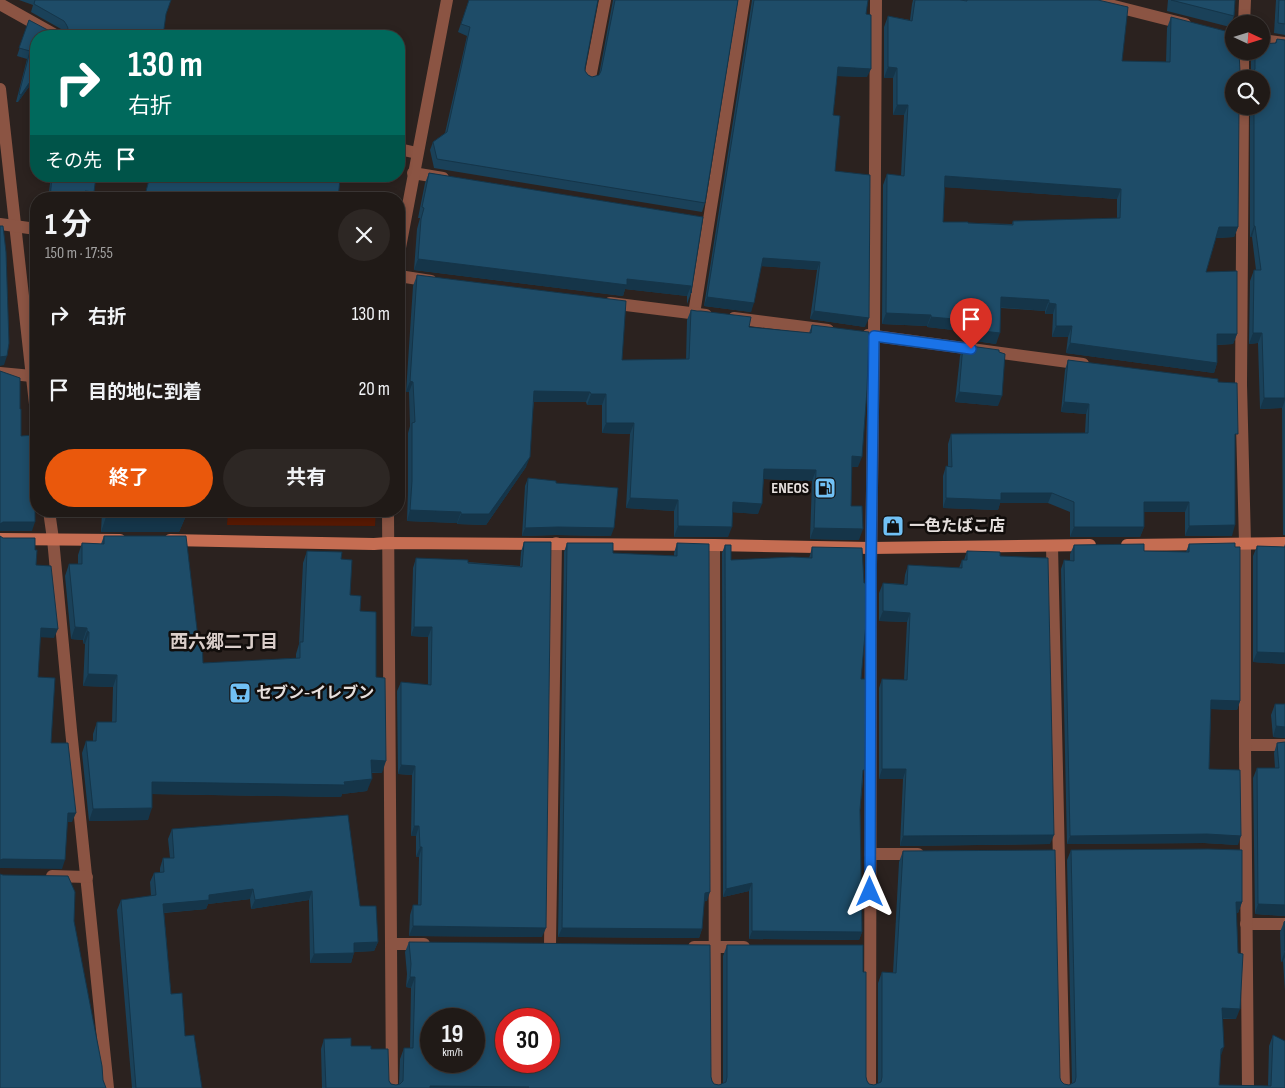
<!DOCTYPE html>
<html lang="ja">
<meta charset="utf-8">
<style>
:root{--surface:#201a17;--page:#2d2724;--text:#f1f3f6;--muted:#a2a1a1;--line:#3d3836;--accent:#ea580c}
body{margin:0;font-family:"Sofia Sans Condensed","Noto Sans JP",sans-serif;background:var(--page);color:var(--text);height:100vh;display:flex;flex-direction:column;font-size:19px;white-space:nowrap}
*{box-sizing:border-box;margin:0}
p{font-size:16px;color:var(--muted)}
.icon{flex:none;width:28px;height:28px;fill:none;stroke:currentColor;stroke-width:2;stroke-linecap:round;stroke-linejoin:round}
.map{position:relative;flex:1;overflow:hidden}
.details{position:absolute;left:30px;top:192px;width:375px;height:325px;display:flex;flex-direction:column;background:var(--surface);border-radius:20px;box-shadow:0 2px 8px #0003,0 0 0 1px var(--line)}
.details>*{flex:none}
.hud{position:absolute;left:30px;top:30px;width:375px;height:152px;border-radius:20px;box-shadow:0 2px 8px #0003,0 0 0 1px var(--line);background:#00695c;color:#fff;overflow:hidden}
.needle{width:32px;rotate:94deg}
.tools{position:absolute;left:1225px;top:15px;display:grid;gap:10px}
.tools a{display:grid;place-items:center;width:45px;height:45px;border-radius:50%;background:var(--surface);box-shadow:0 2px 8px #0003,0 0 0 1px var(--line);font-size:25px}
.speed{position:absolute;left:420px;top:1008px;display:flex;gap:10px;font-size:25px;font-weight:700;text-align:center}
.speed>*{display:grid;place-content:center;width:65px;height:65px;border-radius:50%;background:var(--surface);box-shadow:0 2px 8px #0003,0 0 0 1px var(--line);line-height:1}
.speed small{font-size:12px;font-weight:400}
.speed .limit{border:8px solid #d22;background:#fff;color:#111}
.pin{position:absolute;display:grid;place-items:center;width:42px;height:42px;color:#fff;margin:-51px -21px;border-radius:50% 50% 50% 0;rotate:-45deg;box-shadow:0 0 5px #0007}
.pin .icon{rotate:45deg}
.me{position:absolute;width:55px;margin:-28px;rotate:0deg;stroke-linejoin:round;filter:drop-shadow(0 0 4px #0008)}
.turn{display:flex;align-items:center;gap:18px;height:105px;padding:0 15px;font-size:22px}
.turn .icon{width:65px;height:65px;stroke-width:2.5}
.turn b{display:block;font-size:35px;line-height:42px}
.then{display:flex;align-items:center;height:48px;padding:0 15px;background:#0003;gap:10px;font-size:19px}
.round{display:grid;place-items:center;flex:none;width:52px;height:52px;border-radius:26px;background:var(--page)}
.head{display:flex;align-items:center;justify-content:space-between;height:85px;padding:0 15px}
h1{font-size:30px;font-weight:700;line-height:38px}
.primary-button{display:flex;gap:10px;margin-top:auto;padding:10px 15px}
.primary-button a{flex:1;height:58px;border-radius:30px;background:var(--accent);color:#fff;font-size:20px;font-weight:700;line-height:58px;text-align:center}
.primary-button a+a{background:var(--page);color:var(--text)}
ul{padding:0;list-style:none}
li{display:flex;align-items:center;gap:15px;height:75px;padding:0 15px}
li div{flex:1}
li b{display:block;font-size:19px}
li em{font-style:normal}
.map>svg:first-child{display:block}
.green{fill:#581903}
.lines{fill:none;stroke-linecap:round;stroke-linejoin:round}
.lane{stroke:#8b5443;stroke-width:12}
.street{stroke:#8b5443;stroke-width:12}
.secondary{stroke:#c56d52;stroke-width:12}
.wall{fill:#1a4159;fill-rule:evenodd}
.shaded-wall{fill:#153549}
.building{fill:#1e4c68;stroke:#153549;fill-rule:evenodd}
.route-casing{stroke:#114b97;stroke-width:12}
.route{stroke:#1a73e8;stroke-width:9}
.labels{text-anchor:middle;dominant-baseline:central;stroke-width:5;stroke-linejoin:round;paint-order:stroke}
.poi-label{font-size:16px;font-weight:bold;fill:#e5dfdd;stroke:#110d0b;text-anchor:start}
.neighbourhood-label{font-size:18px;font-weight:bold;fill:#daceca;stroke:#110d0b}
</style>
<div class="map">
<svg width="1285" height="1088" viewBox="0 0 1285 1088">
<rect width="100%" height="100%" fill="#2b221f"/>
<polygon class="green" points="228,511 376,511 375,526 227,525"/>
<g class="lines">
<g class="lane">
<polyline points="0,4 57,36"/>
<polyline points="590,78 605,0"/>
<polyline points="399,149 417,153"/>
<polyline points="413,173 443,178"/>
<polyline points="694,314 744,0"/>
<polyline points="0,373 32,376"/>
<polyline points="714,545 715,1088"/>
<polyline points="1245,745 1285,745"/>
<polyline points="870,854 918,854"/>
<polyline points="1246,924 1285,924"/>
<polyline points="550,946 556,543"/>
</g>
<g class="street">
<polyline points="1090,0 1185,24"/>
<polyline points="1244,24 1245,0"/>
<polyline points="1261,40 1285,43"/>
<polyline points="1243,79 1243,51"/>
<polyline points="0,89 36,413"/>
<polyline points="1243,106 1241,385 1245,543 1245,745 1248,1088"/>
<polyline points="0,224 36,229"/>
<polyline points="399,253 447,0"/>
<polyline points="399,276 431,281"/>
<polyline points="610,303 706,315"/>
<polyline points="734,318 828,330"/>
<polyline points="868,335 1083,364"/>
<polyline points="49,511 53,539 71,730 108,1088"/>
<polyline points="388,511 392,1088"/>
<polyline points="1052,546 1064,1088"/>
<polyline points="52,876 87,877"/>
<polyline points="391,944 424,944"/>
<polyline points="694,947 744,947"/>
<polyline points="870,1088 871,565 874,336 876,0"/>
</g>
<g class="secondary">
<polyline points="0,539 120,540"/>
<polyline points="170,540 374,544 388,543 714,545 871,548 1090,545"/>
<polyline points="1127,545 1285,543"/>
</g>
</g>
<g class="wall">
<polygon points="19,0 171,0 65,35 64,31 61,29 31,12 33,5"/>
<polygon points="469,0 585,68 585,71 588,75 592,77 599,75 613,0 738,0 705,203 702,212 434,168 430,150 433,142 445,133 467,36 458,32"/>
<polygon points="752,0 868,0 866,14 867,77 837,76 833,115 835,171 865,327 810,319 817,270 761,266 751,312 704,306"/>
<path d="M913,0h185l24,61 44,1 1,-34 4,-11 61,27 8,28 3,4h4l4,-1v-21l1,-3h9l14,-8 2,-4 8,1v495h-2l-1,-127 -22,1 -2,-66 -9,1 1,-63 4,-11h2l-4,-33h-2v-131h11v-27h-27l4,148 -4,10 -18,1 -10,34 31,62 -4,10 -16,1v18l-3,10 -148,-20 2,-16h-16l1,-23h-8v-3l-44,-3 -5,36 -35,-5 1,-8 -35,-4v-1l-45,-2 1,-139 4,-11 14,2 3,-61h-11v-37h-9v-51l4,-11 22,4 2,-16zM945,187l172,12v20l-104,2 -1,3 -69,-2z"/>
<polygon points="1168,0 1235,0 1234,16 1230,27 1167,11"/>
<polygon points="1276,0 1285,0 1285,35 1274,33"/>
<polygon points="29,20 36,36 36,77 18,102 16,102 27,59 17,56"/>
<polygon points="36,83 36,153 30,152"/>
<polygon points="429,173 703,217 691,293 687,304 687,296 625,289 623,296 414,270 417,229 420,218 418,218 425,183"/>
<polygon points="51,176 96,176 91,199 48,199"/>
<polygon points="138,176 314,176 314,177 338,199 144,199 149,179"/>
<polygon points="417,275 622,360 686,360 687,320 691,310 749,327 809,333 812,325 858,467 852,467 851,506 859,540 810,539 812,481 764,479 758,514 732,512 728,537 674,537 674,511 626,508 630,434 602,433 602,405 587,405 586,402 534,402 526,467 486,525 457,524 457,523 407,521 408,491 408,433 410,426 409,392 406,392 413,286"/>
<polygon points="963,345 998,406 955,402 960,356"/>
<polygon points="1068,360 1218,382 1235,441 1232,536 1185,536 1185,512 1144,512 1144,527 1140,537 1070,537 1070,512 1048,503 1000,503 998,510 943,508 943,476 946,466 948,466 948,444 951,434 1085,433 1086,414 1061,412 1065,370"/>
<polygon points="528,478 556,483 611,536 556,535 522,536 525,486"/>
<polygon points="102,511 203,511 200,518 185,518 179,532 101,532"/>
<polygon points="104,536 198,638 203,663 296,658 296,654 299,644 303,563 307,551 341,559 350,595 360,611 376,677 382,773 371,773 367,791 342,794 341,797 152,794 148,820 89,821 82,753 86,741 93,741 93,734 97,722 112,722 113,687 83,686 85,644 83,643 83,640 71,639 65,576 69,564 78,564 78,555 82,543 101,544"/>
<polygon points="524,542 542,937 409,936 410,915 413,905 418,905 419,857 416,857 416,836 411,836 412,775 398,774 397,691 401,682 428,685 428,637 411,636 413,568 416,558 520,566 521,552"/>
<polygon points="567,543 613,553 674,556 674,553 677,543 707,901 704,901 702,929 699,938 558,937 564,552"/>
<polygon points="1189,544 1240,701 1237,710 1211,709 1209,769 1238,845 1204,843 1067,844 1061,569 1064,560 1070,561 1070,554 1074,545 1144,551 1186,552"/>
<polygon points="1285,544 1285,664 1253,662 1253,556 1257,546 1284,547"/>
<polygon points="725,545 731,560 809,558 810,555 812,547 861,679 863,778 860,810 862,932 859,940 749,939 749,891 723,897 722,553"/>
<polygon points="967,551 1000,556 1050,844 900,846 903,779 879,779 879,688 882,679 904,680 907,622 879,621 879,593 883,583 904,584 905,575 908,565 959,568 962,560 964,560"/>
<polygon points="1275,704 1285,704 1285,738 1273,737 1271,715"/>
<polygon points="1285,742 1285,916 1255,914 1253,778 1257,768 1275,768 1274,753 1277,743"/>
<polygon points="172,829 360,906 378,942 374,951 354,952 351,963 310,963 309,900 251,909 250,899 208,904 206,909 164,913 171,994 202,1088 132,1088 117,910 121,900 151,896 150,882 154,873 160,872 160,868 163,858 170,858 168,839"/>
<polygon points="1071,850 1242,902 1238,913 1236,913 1236,1019 1223,1019 1219,1085 1268,1086 1269,1046 1273,1035 1285,1088 322,1088 321,1049 324,1039 351,1046 371,1049 389,1081 391,1084 396,1085 399,1084 400,1059 404,1048 410,1048 411,988 406,987 407,974 405,952 409,942 711,1077 712,1081 714,1084 719,1085 723,1083 723,956 727,945 866,1077 867,1081 869,1084 874,1085 878,1083 878,983 882,972 893,973 899,862 903,851 1060,1078 1061,1081 1064,1084 1069,1085 1072,1083 1067,860"/>
<polygon points="1285,921 1285,991 1283,961 1281,962 1280,932 1284,922"/>
</g>
<g class="shaded-wall">
<polygon points="838,67 871,69 867,77 834,76"/>
<polygon points="888,67 897,68 893,78 884,78"/>
<polygon points="36,73 36,77 18,102 21,95"/>
<polygon points="897,105 908,105 904,115 893,115"/>
<polygon points="945,176 1121,189 1117,199 941,187"/>
<polygon points="85,191 94,192 91,199 82,199"/>
<polygon points="1254,226 1255,226 1252,237 1250,237"/>
<polygon points="1219,227 1238,227 1234,237 1215,238"/>
<polygon points="763,258 820,262 817,270 759,266"/>
<polygon points="418,259 627,279 691,286 687,296 625,289 623,296 414,270"/>
<polygon points="707,297 754,303 751,312 704,306"/>
<polygon points="1001,297 1049,300 1045,311 997,307"/>
<polygon points="1049,303 1056,304 1053,314 1045,314"/>
<polygon points="814,311 869,318 865,327 810,319"/>
<polygon points="886,313 931,315 927,326 882,324"/>
<polygon points="931,317 966,320 962,331 927,327"/>
<polygon points="1056,326 1072,326 1068,337 1052,337"/>
<polygon points="965,329 1000,333 996,344 961,339"/>
<polygon points="1253,333 1262,333 1258,343 1249,344"/>
<polygon points="1217,334 1237,334 1233,344 1213,345"/>
<polygon points="1070,343 1217,363 1214,373 1066,353"/>
<polygon points="7,356 4,365 0,366 0,357"/>
<polygon points="410,381 413,382 409,392 406,392"/>
<polygon points="534,391 590,392 586,402 530,402"/>
<polygon points="959,392 1002,396 998,406 955,402"/>
<polygon points="591,394 606,394 602,405 587,405"/>
<polygon points="1264,398 1285,398 1285,400 1282,408 1260,409"/>
<polygon points="1064,402 1089,404 1086,414 1061,412"/>
<polygon points="606,423 634,423 630,434 602,433"/>
<polygon points="852,456 862,457 858,467 848,467"/>
<polygon points="530,457 526,467 486,525 457,524 461,514"/>
<polygon points="764,469 816,470 812,481 760,479"/>
<polygon points="1001,493 1052,493 1048,503 1000,503 998,510 943,508 946,498"/>
<polygon points="630,498 678,500 674,511 626,508"/>
<polygon points="733,502 762,504 758,514 729,512"/>
<polygon points="1144,502 1189,502 1185,512 1140,512"/>
<polygon points="410,510 461,512 457,523 407,521"/>
<polygon points="180,511 203,511 200,518 185,518 179,532 101,532 107,514"/>
<polygon points="3,522 35,522 32,531 0,531 0,524"/>
<polygon points="1235,525 1232,536 1185,536 1189,526"/>
<polygon points="678,526 732,527 728,537 674,537"/>
<polygon points="558,527 614,528 611,536 556,535 522,536 525,528"/>
<polygon points="1074,527 1144,527 1140,537 1070,537"/>
<polygon points="814,528 863,529 859,540 810,539"/>
<polygon points="883,611 910,613 907,622 879,621"/>
<polygon points="75,627 87,628 83,640 71,639"/>
<polygon points="414,627 432,627 428,637 411,636"/>
<polygon points="41,628 58,629 54,638 37,637"/>
<polygon points="87,631 89,632 85,644 83,643"/>
<polygon points="1257,652 1285,653 1285,664 1253,662"/>
<polygon points="88,674 117,675 113,687 83,686"/>
<polygon points="1211,700 1240,701 1237,710 1208,709"/>
<polygon points="1276,726 1285,727 1285,738 1273,737"/>
<polygon points="371,760 386,761 382,773 366,772"/>
<polygon points="401,765 415,766 412,775 398,774"/>
<polygon points="882,769 906,769 903,779 879,779"/>
<polygon points="372,779 367,791 342,794 341,797 147,794 152,782 344,782"/>
<polygon points="152,808 148,820 89,821 93,809"/>
<polygon points="68,813 76,813 72,822 65,822"/>
<polygon points="414,826 419,826 416,836 411,836"/>
<polygon points="1207,834 1241,836 1238,845 1204,843 1067,844 1070,836"/>
<polygon points="1054,835 1050,844 900,846 903,836"/>
<polygon points="420,847 422,847 419,857 416,857"/>
<polygon points="3,859 65,860 62,869 0,868 0,860"/>
<polygon points="752,883 749,891 723,897 726,889"/>
<polygon points="253,889 250,899 208,904 206,909 160,913 163,904 209,895"/>
<polygon points="312,891 309,900 251,909 255,900"/>
<polygon points="710,892 707,901 701,902 705,893"/>
<polygon points="1236,902 1242,902 1238,913 1232,912"/>
<polygon points="1258,904 1285,905 1285,916 1255,914"/>
<polygon points="413,926 546,928 542,937 409,936"/>
<polygon points="562,928 702,929 699,938 558,937"/>
<polygon points="752,931 862,932 859,940 749,939"/>
<polygon points="378,942 374,951 351,952 354,943"/>
<polygon points="1285,951 1285,957 1283,961 1281,962"/>
<polygon points="354,953 351,963 310,963 314,954"/>
<polygon points="410,977 415,977 411,988 406,987"/>
<polygon points="1222,1008 1240,1009 1236,1019 1218,1018"/>
<polygon points="1224,1047 1220,1058 1221,1049"/>
<polygon points="430,1086 529,1087 528,1088 429,1088"/>
</g>
<g class="building">
<polygon points="35,0 171,0 166,14 163,36 60,36 64,35 67,32 68,28 66,24 64,21 34,4"/>
<polygon points="469,0 598,0 585,68 585,71 588,75 592,77 599,75 601,71 615,0 738,0 705,203 437,159 433,142 447,132 470,27 461,24"/>
<polygon points="754,0 868,0 866,14 871,15 871,69 838,67 833,115 840,116 835,171 870,175 869,318 814,311 820,262 763,258 754,303 707,297"/>
<path d="M915,0h45l7,1v-1h131l30,7 -6,54 48,1 1,-45 62,16 -1,11h2v7h5l1,21 3,4h4l4,-1 4,-6v-18h6v-7l15,-1 1,-4 8,1v358h-21l-2,-65h-9l1,-63h7l-6,-44h-1v-120h7v-27h-27v27h5l-1,121h-19l-13,45 31,-1v63h-20v29l-147,-20 2,-17h-16v-22l-7,-1v-3l-48,-3 -1,36 -35,-4 1,-9 -35,-3v-2l-45,-2 1,-139 17,2 4,-71h-11v-37l-9,-1v-51l24,5zM945,176l176,13 -1,29 -107,3v4l-45,-2v-1h-25z"/>
<polygon points="1171,0 1235,0 1234,16"/>
<polygon points="1279,0 1285,0 1285,24 1278,23"/>
<polygon points="29,20 59,36 36,36 36,73 21,95 19,94 30,51 19,48"/>
<polygon points="36,105 36,145 33,144"/>
<polygon points="429,173 703,217 691,293 691,286 627,279 627,285 418,259 421,219 424,208 422,207"/>
<polygon points="52,176 96,176 94,192 85,191 84,199 50,199"/>
<polygon points="150,176 314,176 314,177 340,179 338,199 144,199"/>
<polygon points="0,226 3,226 6,252 9,343 7,356 0,357"/>
<polygon points="417,275 626,301 622,360 689,359 691,310 697,311 701,311 751,317 749,327 811,333 812,325 869,332 867,390 862,457 852,456 851,506 862,506 863,529 814,528 816,470 764,469 762,504 733,502 732,527 678,526 678,500 630,498 634,423 606,423 606,394 591,394 590,392 534,391 530,457 489,514 461,514 461,512 410,510 412,481 412,423 415,422 413,382 410,381"/>
<polygon points="963,345 999,350 999,352 1005,354 1002,396 959,392"/>
<polygon points="1068,360 1218,379 1218,382 1237,383 1238,434 1235,434 1235,525 1189,526 1189,502 1144,502 1144,527 1074,527 1074,502 1052,493 1001,493 1001,500 946,498 946,466 952,467 951,434 1088,433 1089,404 1064,402"/>
<polygon points="0,371 20,378 20,409 21,409 21,436 35,435 35,522 3,522 0,524"/>
<polygon points="528,478 556,481 556,483 618,488 614,528 558,527 525,528"/>
<polygon points="108,511 186,511 186,514 107,514"/>
<polygon points="0,536 3,538 35,538 35,550 37,550 36,565 51,566 58,629 41,628 38,677 55,678 51,743 68,743 76,813 68,813 65,860 3,859 0,860"/>
<polygon points="104,536 186,536 198,638 202,638 203,663 300,658 300,642 303,642 307,551 342,552 341,559 352,560 350,595 361,596 360,611 376,612 376,677 385,678 386,761 371,760 372,779 344,782 345,785 152,782 152,808 93,809 86,741 96,741 97,722 116,722 117,675 88,674 89,632 87,631 87,628 75,627 69,564 82,564 82,543 104,544"/>
<polygon points="524,542 551,542 546,928 413,926 413,905 421,905 422,847 420,847 419,826 414,826 415,766 401,765 401,682 431,685 432,627 414,627 416,558 468,560 468,563 522,567"/>
<polygon points="567,543 613,543 613,553 677,556 677,543 709,544 710,892 705,893 702,929 562,928"/>
<polygon points="1235,543 1235,547 1240,547 1240,701 1211,700 1209,769 1240,770 1241,836 1207,834 1070,836 1064,560 1074,561 1074,545 1144,544 1144,551 1189,552 1189,544"/>
<polygon points="725,545 731,545 731,560 792,557 812,558 812,547 862,548 864,583 866,583 866,623 861,679 866,679 865,770 863,770 860,810 862,932 752,931 752,883 726,889"/>
<polygon points="1257,546 1285,547 1285,653 1257,652"/>
<polygon points="967,551 1000,552 1000,556 1048,558 1054,835 903,836 906,769 882,769 882,679 907,680 910,613 883,611 883,583 907,585 908,565 962,568 962,560 967,560"/>
<polygon points="1275,704 1285,704 1285,727 1276,726"/>
<polygon points="1285,742 1285,905 1258,904 1257,768 1279,768 1277,743"/>
<polygon points="348,815 360,906 376,906 378,942 354,943 354,953 314,954 312,891 255,900 253,889 209,895 209,900 163,904 171,994 182,993 185,1036 194,1035 202,1088 136,1088 121,900 156,895 154,873 164,872 163,858 174,858 172,829"/>
<path d="M1208,849l34,1v52h-6l2,51 5,1 -3,55 -18,-1 2,39 -3,2 -2,36 52,1 2,-51 12,6v47h-757l1,-1 -99,-1v2h-104l-2,-49 27,-1v8h20v3h17l1,32 2,3 5,1 4,-1 3,-3 1,-33h9l2,-71h-5l1,-13 -2,-22 301,3 1,132 1,4 2,3 5,1 7,-3 1,-5v-132h136v27h3v105l1,4 2,3 5,1 7,-3 1,-5v-105l14,1 7,-122 152,-1 5,228 1,3 3,3 5,1 6,-3 1,-5 -5,-227zM431,1019h43v42h-43zM506,1019h43v42h-43z"/>
<polygon points="0,874 3,875 68,876 75,892 74,921 102,1066 103,1080 106,1088 0,1088"/>
<polygon points="1285,921 1285,951 1284,922"/>
</g>
<g class="lines">
<g class="route-casing">
<polyline id="route" points="870,892 871,565 874,336 971,349"/>
</g>
<use href="#route" class="route"/>
</g>
<defs>
<g id="fuel-square" transform="scale(1.125)"><rect x="-9" y="-9" width="18" height="18" rx="4" fill="#71c1f5" stroke="#110d0b"/><path d="M-5.5-6h7V0h2V4h1.3V-2.5L3-4.5l.8-.8L6-3V5H2.5V1h-1V6h-7ZM-4.2-4.7v3.2H.2V-4.7Z" fill="#111"/></g>
<g id="shop-square" transform="scale(1.125)"><rect x="-9" y="-9" width="18" height="18" rx="4" fill="#71c1f5" stroke="#110d0b"/><path d="M-5-2.5h2.3a2.7 3.5 0 0 1 5.4 0H5L5.5 6h-11ZM-1.5-2.5h3a1.5 2.3 0 0 0-3 0Z" fill="#111"/></g>
<g id="supermarket-square" transform="scale(1.125)"><rect x="-9" y="-9" width="18" height="18" rx="4" fill="#71c1f5" stroke="#110d0b"/><path d="M-6-5.5h2.5l.6 2H6L4.5 2H-2.5L-4.4-4H-6ZM-1.5 3.2a1.3 1.3 0 1 0 .1 0ZM3 3.2a1.3 1.3 0 1 0 .1 0Z" fill="#111"/></g>
</defs>
<g fill-rule="evenodd">
<use href="#fuel-square" x="825" y="488"/>
<use href="#shop-square" x="893" y="526"/>
<use href="#supermarket-square" x="240" y="693"/>
</g>
<g class="labels">
<g class="poi-label">
<text x="809" y="488" text-anchor="end">ENEOS</text>
<text x="909" y="526">一色たばこ店</text>
<text x="256" y="693">セブン-イレブン</text>
</g>
<g class="neighbourhood-label">
<text x="224" y="642">西六郷二丁目</text>
</g>
</g>
</svg>
<div class="tools">
<a><svg class="needle" viewBox="-14 -14 28 28"><path d="M0-13l5 13h-10z" fill="#e53935"/><path d="M0 13l5-13h-10z" fill="#a2a1a1"/></svg></a>
<a><svg class="icon" aria-label="search" viewBox="0 0 24 24"><circle cx="10" cy="10" r="6"/><path d="M15 15l6 6"/></svg></a>
</div>
<div class="speed"><div>19<small>km/h</small></div><div class="limit">30</div></div>
<div class="pin" style="left:971px;top:349px;background:#d93025"><svg class="icon" aria-label="arrive" viewBox="0 0 24 24"><path d="M6 21V4h12l-3 4 3 4H6"/></svg></div>
<svg class="me" style="left:870px;top:892px" viewBox="-20 -20 40 40"><path d="M0-17L14 15 0 8-14 15z" fill="#1a73e8" stroke="#fff" stroke-width="4"/></svg>
<div class="hud">
<div class="turn"><svg class="icon" aria-label="right" viewBox="0 0 24 24"><path d="M7 20v-9h11M14 6l5 5-5 5"/></svg><div><b>130 m</b>右折</div></div>
<div class="then">その先<svg class="icon" aria-label="arrive" viewBox="0 0 24 24"><path d="M6 21V4h12l-3 4 3 4H6"/></svg></div>
</div>
<section class="details">
<div class="head"><div><h1>1 分</h1><p>150 m · 17:55</p></div><a class="round"><svg class="icon" aria-label="close" viewBox="0 0 24 24"><path d="M6 6l12 12M18 6L6 18"/></svg></a></div>
<ul>
<li><svg class="icon" aria-label="right" viewBox="0 0 24 24"><path d="M7 20v-9h11M14 6l5 5-5 5"/></svg><div><b>右折</b></div><em>130 m</em></li>
<li><svg class="icon" aria-label="arrive" viewBox="0 0 24 24"><path d="M6 21V4h12l-3 4 3 4H6"/></svg><div><b>目的地に到着</b></div><em>20 m</em></li>
</ul>
<div class="primary-button"><a>終了</a><a>共有</a></div>
</section>
</div>
